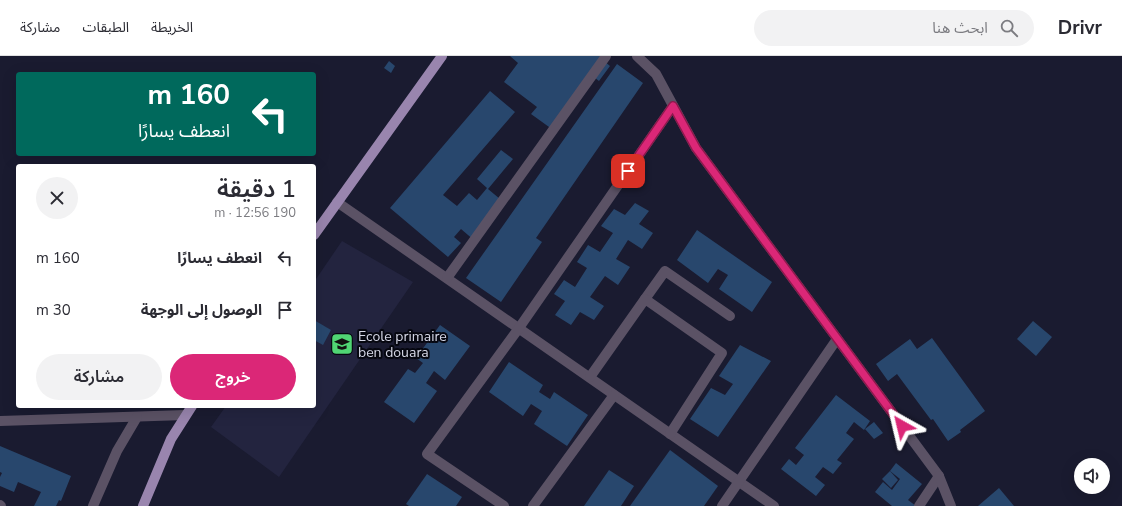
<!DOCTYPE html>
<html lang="ar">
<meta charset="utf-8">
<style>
:root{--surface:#fff;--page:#f2f2f3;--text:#2b2b33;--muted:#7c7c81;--line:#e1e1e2;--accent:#db2777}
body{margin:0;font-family:"Nunito Sans","Noto Sans Arabic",sans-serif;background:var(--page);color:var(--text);direction:rtl;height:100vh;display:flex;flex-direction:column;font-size:15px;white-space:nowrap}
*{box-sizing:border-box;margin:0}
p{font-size:13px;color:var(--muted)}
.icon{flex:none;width:22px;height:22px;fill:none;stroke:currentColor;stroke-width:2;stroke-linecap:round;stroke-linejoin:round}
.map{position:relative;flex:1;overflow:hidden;direction:ltr}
.sheet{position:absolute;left:16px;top:108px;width:300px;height:244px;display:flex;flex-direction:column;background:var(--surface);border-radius:4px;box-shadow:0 4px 16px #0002;direction:rtl}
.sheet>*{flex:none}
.banner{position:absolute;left:16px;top:16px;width:300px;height:84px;border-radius:4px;box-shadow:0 4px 16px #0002;direction:rtl;background:#00695c;color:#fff;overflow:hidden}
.tools{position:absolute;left:1074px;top:402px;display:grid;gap:8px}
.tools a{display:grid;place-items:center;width:36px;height:36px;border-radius:50%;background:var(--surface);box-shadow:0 4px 16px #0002;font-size:20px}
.pin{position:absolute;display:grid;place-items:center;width:34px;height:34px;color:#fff;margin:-17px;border-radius:8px;box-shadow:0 2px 6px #0006}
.me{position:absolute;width:44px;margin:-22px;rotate:323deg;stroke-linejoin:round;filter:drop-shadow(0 0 3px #0008)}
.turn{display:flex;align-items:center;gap:14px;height:84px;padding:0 20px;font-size:18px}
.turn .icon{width:52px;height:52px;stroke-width:2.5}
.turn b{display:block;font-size:28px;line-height:34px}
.round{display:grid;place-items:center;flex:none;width:42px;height:42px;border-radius:21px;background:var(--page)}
.overview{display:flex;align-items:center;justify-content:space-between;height:68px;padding:0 20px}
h1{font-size:24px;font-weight:600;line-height:30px}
.cta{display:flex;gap:8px;margin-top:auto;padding:8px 20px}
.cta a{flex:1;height:46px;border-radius:24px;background:var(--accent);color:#fff;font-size:16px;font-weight:600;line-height:46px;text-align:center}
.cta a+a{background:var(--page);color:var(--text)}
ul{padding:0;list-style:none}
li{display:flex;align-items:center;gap:12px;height:52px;padding:0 20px}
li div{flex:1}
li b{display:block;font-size:15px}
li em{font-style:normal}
header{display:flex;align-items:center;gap:24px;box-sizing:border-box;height:56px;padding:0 20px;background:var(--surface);border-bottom:1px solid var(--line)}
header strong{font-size:19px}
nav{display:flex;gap:22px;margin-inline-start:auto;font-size:14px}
.search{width:280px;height:36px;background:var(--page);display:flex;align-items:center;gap:10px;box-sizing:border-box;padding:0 14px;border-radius:22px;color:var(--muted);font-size:15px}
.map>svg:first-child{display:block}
.built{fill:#23243f}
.building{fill:#28476d}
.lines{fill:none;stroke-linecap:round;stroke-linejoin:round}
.minor{stroke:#5b5265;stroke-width:10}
.major{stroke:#9985ae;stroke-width:10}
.route-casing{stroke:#8e194d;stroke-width:10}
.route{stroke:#db2777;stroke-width:7}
.labels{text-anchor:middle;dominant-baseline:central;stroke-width:4;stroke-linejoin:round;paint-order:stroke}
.poi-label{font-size:14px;fill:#d5d7e6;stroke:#060710;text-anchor:start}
</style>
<header>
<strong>Drivr</strong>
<div class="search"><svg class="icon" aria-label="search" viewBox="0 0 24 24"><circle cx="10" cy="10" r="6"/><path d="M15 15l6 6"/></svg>ابحث هنا</div>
<nav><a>الخريطة</a><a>الطبقات</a><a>مشاركة</a></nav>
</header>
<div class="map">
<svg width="1122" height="450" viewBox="0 0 1122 450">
<rect width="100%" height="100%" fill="#1a1b30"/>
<polygon class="built" points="342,185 413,226 279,421 211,371 226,350 314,350 314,226"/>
<g class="building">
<polygon points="510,0 607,0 604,5 610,10 599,25 590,18 556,76 531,58 537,51 504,26 518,7"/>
<polygon points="389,5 395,10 391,17 384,12"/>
<polygon points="617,8 643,27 536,182 542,186 501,246 466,222"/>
<polygon points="490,35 515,56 443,139 457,150 469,137 477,144 487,132 477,123 501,94 513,103 488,133 500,143 475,185 461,173 454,181 461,187 448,201 390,152"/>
<polygon points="635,147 649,155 639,168 653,177 642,193 628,184 616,203 630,211 618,229 605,220 590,241 604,250 594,264 580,256 571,269 555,259 565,245 554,238 564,224 575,231 587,212 577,206 588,189 600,196 613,177 601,170 614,153 625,159"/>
<polygon points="697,174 772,226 752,256 719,233 728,219 718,213 708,227 677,204"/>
<polygon points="314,264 331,274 323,289 314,284"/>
<polygon points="1033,265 1052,281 1036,300 1017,283"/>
<polygon points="440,269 470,290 445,324 434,315 426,327 437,335 414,367 384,346 408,313 415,317 423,307 416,302"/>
<polygon points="932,282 985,355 960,374 961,376 948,385 933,363 931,364 897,318 888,325 876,308 910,283 917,293"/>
<polygon points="740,289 771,305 718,381 690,363 711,332 725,339 733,328 719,320"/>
<polygon points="509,306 543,329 539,336 550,343 554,336 588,359 567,390 534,368 542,355 531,348 523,360 489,336"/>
<polygon points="836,339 870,365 864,374 854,366 846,377 854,383 837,404 842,407 833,418 823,411 815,421 825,429 816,440 781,413 789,403 796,409 804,399 795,392"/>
<polygon points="874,366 883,377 874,383 865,373"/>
<polygon points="0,390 71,420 61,445 59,444 56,450 34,450 41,436 18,426 14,436 0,430 0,421 2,417 0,416"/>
<polygon points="670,394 718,430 704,450 630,450"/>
<polygon points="896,407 922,428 908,444 916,450 892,450 875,436 883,426 892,434 900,423 890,415"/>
<polygon points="609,414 634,430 621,450 584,450"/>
<polygon points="890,415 898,424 891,432 882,423"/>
<polygon points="427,418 462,441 456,450 409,450 406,448"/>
<polygon points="999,432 1014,450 978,450"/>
</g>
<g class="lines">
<g class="minor">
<polyline points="637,0 656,18 696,92 939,420 919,450"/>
<polyline points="337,146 774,450"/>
<polyline points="447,222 606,0"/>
<polyline points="645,243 665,215 730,260"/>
<polyline points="590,321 645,243 722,297 670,378"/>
<polyline points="0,365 185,359"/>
<polyline points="939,420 951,450"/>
<polyline points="0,449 1,450"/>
<polyline points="93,450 117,395 137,361"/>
<polyline points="504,450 427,398 519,272 673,50"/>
<polyline points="533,450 614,339"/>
<polyline points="722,450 837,283"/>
</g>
<g class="major">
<polyline points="314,179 442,0"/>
<polyline points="143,450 171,383 192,350"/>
</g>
</g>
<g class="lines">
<g class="route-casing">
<polyline id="route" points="628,115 673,50 696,92 902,370"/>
</g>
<use href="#route" class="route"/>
</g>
<defs>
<g id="school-square" transform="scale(1.15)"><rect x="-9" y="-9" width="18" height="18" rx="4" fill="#50d674" stroke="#060710"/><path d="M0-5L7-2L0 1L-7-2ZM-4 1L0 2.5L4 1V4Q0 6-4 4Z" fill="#111"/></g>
</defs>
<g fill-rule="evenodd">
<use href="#school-square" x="342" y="288"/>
</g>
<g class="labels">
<g class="poi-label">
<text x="358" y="280">Ecole primaire<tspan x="358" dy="16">ben douara</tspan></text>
</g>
</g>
</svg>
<div class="tools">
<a><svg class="icon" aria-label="sound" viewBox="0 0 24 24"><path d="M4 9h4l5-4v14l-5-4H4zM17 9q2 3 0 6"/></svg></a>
</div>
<div class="pin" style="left:628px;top:115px;background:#d93025"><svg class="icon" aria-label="arrive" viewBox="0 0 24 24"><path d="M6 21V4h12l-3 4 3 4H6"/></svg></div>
<svg class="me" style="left:902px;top:370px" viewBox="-20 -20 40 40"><path d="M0-17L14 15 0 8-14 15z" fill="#db2777" stroke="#fff" stroke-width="4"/></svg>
<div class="banner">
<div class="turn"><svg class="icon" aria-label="left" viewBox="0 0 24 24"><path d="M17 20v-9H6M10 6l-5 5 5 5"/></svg><div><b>160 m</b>انعطف يسارًا</div></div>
</div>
<section class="sheet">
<div class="overview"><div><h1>1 دقيقة</h1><p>190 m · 12:56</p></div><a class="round"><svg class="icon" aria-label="close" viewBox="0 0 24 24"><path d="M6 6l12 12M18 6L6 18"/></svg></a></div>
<ul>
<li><svg class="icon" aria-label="left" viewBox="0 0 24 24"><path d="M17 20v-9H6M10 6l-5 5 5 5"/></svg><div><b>انعطف يسارًا</b></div><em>160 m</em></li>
<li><svg class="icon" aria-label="arrive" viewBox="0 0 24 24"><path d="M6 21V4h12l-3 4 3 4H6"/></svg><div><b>الوصول إلى الوجهة</b></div><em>30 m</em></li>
</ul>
<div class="cta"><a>خروج</a><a>مشاركة</a></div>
</section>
</div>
